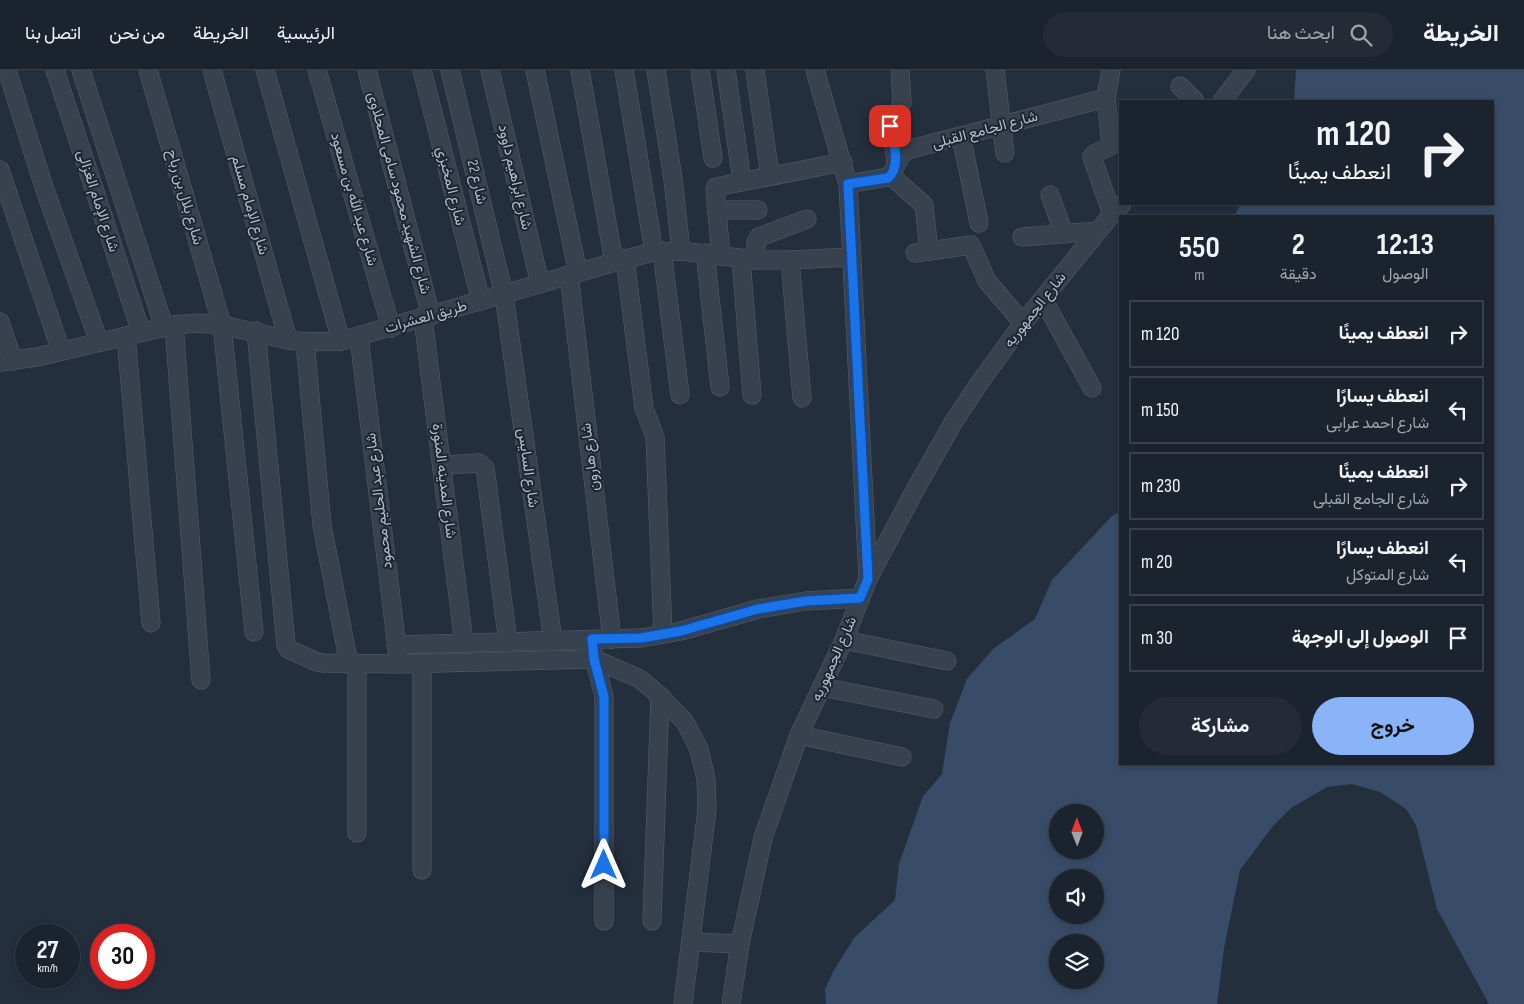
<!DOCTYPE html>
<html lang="ar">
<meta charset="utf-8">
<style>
:root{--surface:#1b232e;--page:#242b36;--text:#f1f3f6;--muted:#a0a4aa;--line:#39404a;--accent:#8ab4f8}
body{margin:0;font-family:"Sofia Sans Condensed",Vazirmatn,sans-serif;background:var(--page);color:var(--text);direction:rtl;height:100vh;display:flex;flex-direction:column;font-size:19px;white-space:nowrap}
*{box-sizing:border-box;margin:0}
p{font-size:16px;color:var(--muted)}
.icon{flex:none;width:28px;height:28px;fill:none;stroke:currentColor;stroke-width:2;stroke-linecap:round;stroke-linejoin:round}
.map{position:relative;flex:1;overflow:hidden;direction:ltr}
.details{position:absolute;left:1119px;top:145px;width:375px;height:550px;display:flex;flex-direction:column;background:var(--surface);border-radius:0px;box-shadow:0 2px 8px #0003,0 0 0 1px var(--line);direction:rtl}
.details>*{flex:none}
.top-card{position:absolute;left:1119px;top:30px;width:375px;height:105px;border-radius:0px;box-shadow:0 2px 8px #0003,0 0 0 1px var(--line);direction:rtl;background:#1b232e;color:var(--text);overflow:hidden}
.needle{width:32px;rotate:359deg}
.fabs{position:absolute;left:1049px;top:734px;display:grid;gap:10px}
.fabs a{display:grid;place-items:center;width:55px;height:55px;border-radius:50%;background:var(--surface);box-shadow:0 2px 8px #0003,0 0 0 1px var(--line);font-size:25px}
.speed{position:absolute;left:15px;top:854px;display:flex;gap:10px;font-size:25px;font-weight:700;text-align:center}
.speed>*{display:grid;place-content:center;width:65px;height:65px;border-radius:50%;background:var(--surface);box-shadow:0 2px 8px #0003,0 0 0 1px var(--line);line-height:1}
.speed small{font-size:12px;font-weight:400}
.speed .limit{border:8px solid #d22;background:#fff;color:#111}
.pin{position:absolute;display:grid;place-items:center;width:42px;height:42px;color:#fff;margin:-21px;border-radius:10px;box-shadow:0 2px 8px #0006}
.me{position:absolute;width:55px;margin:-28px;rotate:0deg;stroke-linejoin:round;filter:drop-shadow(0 0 4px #0008)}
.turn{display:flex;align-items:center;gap:18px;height:105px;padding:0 20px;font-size:22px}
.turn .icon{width:65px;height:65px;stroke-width:2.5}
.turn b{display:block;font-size:35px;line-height:42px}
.eta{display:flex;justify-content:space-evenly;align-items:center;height:85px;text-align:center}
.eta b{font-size:30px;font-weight:700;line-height:35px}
.primary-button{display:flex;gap:10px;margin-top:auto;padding:10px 20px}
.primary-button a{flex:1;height:58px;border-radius:30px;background:var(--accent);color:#111;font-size:20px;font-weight:700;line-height:58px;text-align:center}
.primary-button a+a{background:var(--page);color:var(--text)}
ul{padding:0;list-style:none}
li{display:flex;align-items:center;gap:15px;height:68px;margin:0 10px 8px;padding:0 10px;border:2px solid var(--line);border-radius:0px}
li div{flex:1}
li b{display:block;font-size:19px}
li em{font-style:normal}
header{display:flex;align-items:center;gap:30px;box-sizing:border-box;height:70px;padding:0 25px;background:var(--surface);border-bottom:1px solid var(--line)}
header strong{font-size:24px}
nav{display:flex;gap:28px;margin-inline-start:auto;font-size:18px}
.search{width:350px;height:45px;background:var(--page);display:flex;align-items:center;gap:12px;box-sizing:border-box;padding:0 18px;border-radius:28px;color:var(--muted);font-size:19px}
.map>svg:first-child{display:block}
.water{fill:#394c67;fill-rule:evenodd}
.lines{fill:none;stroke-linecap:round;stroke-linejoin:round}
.minor-casing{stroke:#565f6c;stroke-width:19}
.minor{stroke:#38414e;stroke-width:18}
.route-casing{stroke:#114b97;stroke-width:12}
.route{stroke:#1a73e8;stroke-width:9}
.labels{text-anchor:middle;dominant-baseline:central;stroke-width:4;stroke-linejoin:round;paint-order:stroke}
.street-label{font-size:15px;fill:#b4bcc9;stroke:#1d2633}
</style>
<header>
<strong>الخريطة</strong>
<div class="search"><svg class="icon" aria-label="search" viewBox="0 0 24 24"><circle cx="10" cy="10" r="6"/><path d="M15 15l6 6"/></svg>ابحث هنا</div>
<nav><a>الرئيسية</a><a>الخريطة</a><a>من نحن</a><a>اتصل بنا</a></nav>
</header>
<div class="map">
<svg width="1524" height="934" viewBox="0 0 1524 934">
<rect width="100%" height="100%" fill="#242f3e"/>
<path class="water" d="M1296,0h228v934h-35l-52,-95 -21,-84 -10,-16 -26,-17 -28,-8 -25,3 -36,21 -18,18 -33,44 -16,78 -7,56h-391l-1,-15 8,-17 21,-34 41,-38 4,-36 24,-68 19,-22 8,-51 17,-44 26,-30 42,-30 17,-39 60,-64 8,-4v252h372v-548h-258l7,-12h251v-103h-198zM1058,742h37v38h-37zM1058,808h37v37h-37zM1058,872h37v38h-37z"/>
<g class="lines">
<g class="minor-casing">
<g id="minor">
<polyline points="7,0 45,120 99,272"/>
<polyline points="55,0 141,262"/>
<polyline points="81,0 164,257"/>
<polyline points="148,0 222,255 254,562"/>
<polyline points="212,0 288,270"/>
<polyline points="265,0 341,271"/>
<polyline points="317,0 391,258"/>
<polyline points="367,0 431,246"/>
<polyline points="422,0 481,231"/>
<polyline points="450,0 504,225 553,571"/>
<polyline points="490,0 540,214"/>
<polyline points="535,0 578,203"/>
<polyline points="580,0 614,192"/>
<polyline points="624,0 654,182"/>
<polyline points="656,0 673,109 681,181"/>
<polyline points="700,0 713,88"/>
<polyline points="726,0 742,111"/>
<polyline points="755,0 770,106"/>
<polyline points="815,0 848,114 868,509"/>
<polyline points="995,0 1005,83"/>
<polyline points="1111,0 1106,28 1111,76 1094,84 1092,87 1112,144"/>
<polyline points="1180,16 1195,31"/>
<polyline points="1222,31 1246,0"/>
<polyline points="961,66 979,153"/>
<polyline points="896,92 891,56 902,33 900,0"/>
<polyline points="0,100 61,281"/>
<polyline points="891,106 924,135 929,181"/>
<path d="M848,114l40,-7c9,-7 8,-20 19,-27l199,-52"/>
<polyline points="1050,125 1064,164"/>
<polyline points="716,140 758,140"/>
<polyline points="1022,167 1098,161"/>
<polyline points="662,181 680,325"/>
<polyline points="705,183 720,317"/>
<polyline points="915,183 971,175 987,211 1023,253"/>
<polyline points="721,186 715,120 716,117 843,92"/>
<polyline points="625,189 644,338 655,367 663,564"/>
<polyline points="741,189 752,325"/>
<polyline points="756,190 756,172 759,167 807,149"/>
<polyline points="790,190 802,328"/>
<polyline points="569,205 612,569"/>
<polyline points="1043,229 1092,318"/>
<polyline points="423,249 464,573"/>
<polyline points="0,252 13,291"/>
<polyline points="174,255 201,610"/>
<polyline points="256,261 286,575 288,579 317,592 324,593 399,594 594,589 640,609 660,626 685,652 699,679 706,709 707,739 683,934"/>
<polyline points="126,266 151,553"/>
<polyline points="359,267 398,586"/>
<polyline points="305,272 322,455 349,594"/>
<polyline points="0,292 37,287 174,255 198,253 222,255 288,270 305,272 341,271 625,189 654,182 681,181 756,190 790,190 852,187"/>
<polyline points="442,395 479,393 485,398 508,572"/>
<polyline points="844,570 947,591"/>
<polyline points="396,575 641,568 681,561 758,539 806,531 860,528"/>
<polyline points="593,582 604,627 604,851"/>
<polyline points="357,594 357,763"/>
<polyline points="822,617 934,639"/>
<polyline points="799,665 902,687"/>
<polyline points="422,800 422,593"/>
<polyline points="652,851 660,626"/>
<polyline points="691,872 740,874"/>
<polyline points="731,934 740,874 763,768 799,665 844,570 868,509 915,420 953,353 980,312 1023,253 1112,144 1122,134"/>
</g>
</g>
<use href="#minor" class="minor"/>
</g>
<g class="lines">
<g class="route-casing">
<path id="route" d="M604,795v-168l-10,-38 -2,-20 49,-1 40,-7 77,-22 48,-8 54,-3 8,-19 -20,-395 40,-6c14,-12 5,-37 2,-52"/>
</g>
<use href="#route" class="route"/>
</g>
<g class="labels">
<g class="street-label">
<text transform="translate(985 60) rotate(-15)">شارع الجامع القبلى</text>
<text transform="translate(515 107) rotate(77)">شارع ابراهيم داوود</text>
<text transform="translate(477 112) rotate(77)">شارع 22</text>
<text transform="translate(451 116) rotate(76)">شارع المخبزي</text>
<text transform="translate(399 123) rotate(75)">شارع الشهيد محمود سامى المحلاوى</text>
<text transform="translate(185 127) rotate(74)">شارع بلال بن رباح</text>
<text transform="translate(354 129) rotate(74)">شارع عبد الله بن مسعود</text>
<text transform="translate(98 131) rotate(72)">شارع الإمام الغزالى</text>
<text transform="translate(250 135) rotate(74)">شارع الإمام مسلم</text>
<text transform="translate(1035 240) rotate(-52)">شارع الجمهوريه</text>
<text transform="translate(426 247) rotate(-16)">طريق العشرات</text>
<text transform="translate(590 387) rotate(-97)">شارع هارون</text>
<text transform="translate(528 398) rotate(82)">شارع السايس</text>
<text transform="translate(444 411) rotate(83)">شارع المدينه المنورة</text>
<text transform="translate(379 431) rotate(-97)">شارع عبد الحليم محمود</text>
<text transform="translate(834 589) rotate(-66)">شارع الجمهوريه</text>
</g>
</g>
</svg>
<div class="fabs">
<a><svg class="needle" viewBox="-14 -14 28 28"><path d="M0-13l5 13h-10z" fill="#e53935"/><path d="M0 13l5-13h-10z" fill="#a0a4aa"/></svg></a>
<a><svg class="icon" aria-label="sound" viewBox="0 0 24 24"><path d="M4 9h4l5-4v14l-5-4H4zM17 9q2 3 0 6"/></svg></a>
<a><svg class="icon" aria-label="layers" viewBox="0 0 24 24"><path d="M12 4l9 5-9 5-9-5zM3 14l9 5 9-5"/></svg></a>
</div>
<div class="speed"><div>27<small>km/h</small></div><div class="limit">30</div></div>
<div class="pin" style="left:890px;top:56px;background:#d93025"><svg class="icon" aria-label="arrive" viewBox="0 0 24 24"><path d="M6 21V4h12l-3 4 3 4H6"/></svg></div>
<svg class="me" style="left:604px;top:795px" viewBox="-20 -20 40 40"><path d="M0-17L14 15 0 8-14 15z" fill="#1a73e8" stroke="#fff" stroke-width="4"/></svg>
<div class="top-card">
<div class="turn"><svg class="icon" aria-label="right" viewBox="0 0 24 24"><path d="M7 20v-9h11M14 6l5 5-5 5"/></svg><div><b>120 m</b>انعطف يمينًا</div></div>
</div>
<section class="details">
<div class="eta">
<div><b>12:13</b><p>الوصول</p></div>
<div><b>2</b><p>دقيقة</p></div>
<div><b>550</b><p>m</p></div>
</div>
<ul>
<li><svg class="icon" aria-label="right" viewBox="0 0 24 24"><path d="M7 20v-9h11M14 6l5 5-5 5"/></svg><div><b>انعطف يمينًا</b></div><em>120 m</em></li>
<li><svg class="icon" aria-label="left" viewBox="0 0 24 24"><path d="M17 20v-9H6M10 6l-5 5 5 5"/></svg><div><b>انعطف يسارًا</b><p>شارع احمد عرابى</p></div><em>150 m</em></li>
<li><svg class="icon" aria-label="right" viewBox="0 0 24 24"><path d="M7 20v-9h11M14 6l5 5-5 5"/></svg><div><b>انعطف يمينًا</b><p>شارع الجامع القبلى</p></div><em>230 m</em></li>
<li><svg class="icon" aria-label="left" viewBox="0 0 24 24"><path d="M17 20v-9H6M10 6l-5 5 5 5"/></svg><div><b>انعطف يسارًا</b><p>شارع المتوكل</p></div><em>20 m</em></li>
<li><svg class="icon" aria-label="arrive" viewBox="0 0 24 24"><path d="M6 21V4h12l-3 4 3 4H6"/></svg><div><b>الوصول إلى الوجهة</b></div><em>30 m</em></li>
</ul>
<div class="primary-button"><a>خروج</a><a>مشاركة</a></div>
</section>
</div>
